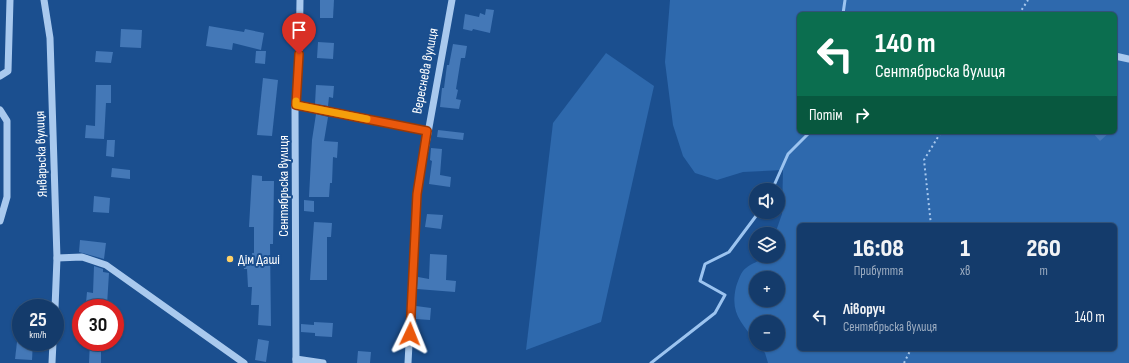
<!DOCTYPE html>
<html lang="uk">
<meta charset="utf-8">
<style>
:root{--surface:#143b6b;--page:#1d4271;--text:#f1f3f6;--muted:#9dadc1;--line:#33557e}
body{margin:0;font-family:"Sofia Sans Condensed",sans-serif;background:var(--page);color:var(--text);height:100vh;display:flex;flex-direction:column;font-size:15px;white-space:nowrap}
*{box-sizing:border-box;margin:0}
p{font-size:13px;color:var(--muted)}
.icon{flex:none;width:22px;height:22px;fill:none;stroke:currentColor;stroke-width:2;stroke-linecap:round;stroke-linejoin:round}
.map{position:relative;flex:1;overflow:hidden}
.side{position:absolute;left:797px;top:223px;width:320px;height:128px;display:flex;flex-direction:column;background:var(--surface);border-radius:6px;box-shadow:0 1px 3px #0004,0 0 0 1px var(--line)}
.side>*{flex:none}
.hud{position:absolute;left:797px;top:12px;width:320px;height:122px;border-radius:6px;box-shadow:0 1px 3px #0004,0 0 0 1px var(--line);background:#0b6e4f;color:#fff;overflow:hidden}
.fabs{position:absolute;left:749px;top:183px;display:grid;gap:8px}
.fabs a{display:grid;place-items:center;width:36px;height:36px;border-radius:50%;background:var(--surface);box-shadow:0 1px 3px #0004,0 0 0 1px var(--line);font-size:20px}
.speed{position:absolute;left:12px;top:299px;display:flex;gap:8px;font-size:20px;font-weight:700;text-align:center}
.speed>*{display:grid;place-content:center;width:52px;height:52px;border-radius:50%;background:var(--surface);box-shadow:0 1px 3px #0004,0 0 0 1px var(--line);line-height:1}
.speed small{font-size:10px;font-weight:400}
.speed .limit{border:6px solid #d22;background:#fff;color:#111}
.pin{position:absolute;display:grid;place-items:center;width:34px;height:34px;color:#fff;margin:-41px -17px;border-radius:50% 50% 50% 0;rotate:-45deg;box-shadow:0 0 4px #0007}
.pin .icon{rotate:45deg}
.me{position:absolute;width:44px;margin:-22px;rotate:2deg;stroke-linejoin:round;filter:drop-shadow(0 0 3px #0008)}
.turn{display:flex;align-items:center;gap:14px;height:84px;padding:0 12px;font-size:18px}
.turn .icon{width:52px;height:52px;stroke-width:2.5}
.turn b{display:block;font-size:28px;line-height:34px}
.then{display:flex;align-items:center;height:38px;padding:0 12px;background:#0003;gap:8px;font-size:15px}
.eta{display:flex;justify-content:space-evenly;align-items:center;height:68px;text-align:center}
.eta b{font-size:24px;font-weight:800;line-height:28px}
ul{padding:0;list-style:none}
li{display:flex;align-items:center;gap:12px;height:52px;padding:0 12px}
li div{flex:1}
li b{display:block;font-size:15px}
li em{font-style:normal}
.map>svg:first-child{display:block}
.green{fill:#2e69ad;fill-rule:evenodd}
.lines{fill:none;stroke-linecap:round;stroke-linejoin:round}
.stream{stroke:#9cc4f0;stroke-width:3}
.building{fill:#4478b7}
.path{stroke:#a9c9ee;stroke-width:2;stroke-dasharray:2 3;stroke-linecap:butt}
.minor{stroke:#a9c9ee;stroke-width:7}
.route-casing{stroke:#983908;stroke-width:10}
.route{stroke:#ea580c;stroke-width:7}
.slow{stroke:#f59e0b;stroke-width:7}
.poi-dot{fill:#ffd166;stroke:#1b4f8f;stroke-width:1.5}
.labels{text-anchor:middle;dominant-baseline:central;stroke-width:4;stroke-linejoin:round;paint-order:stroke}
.street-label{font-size:14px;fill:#fff;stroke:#1b4f8f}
.poi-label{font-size:14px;fill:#fff;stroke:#1b4f8f;text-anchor:start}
</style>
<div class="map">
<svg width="1129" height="363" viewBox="0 0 1129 363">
<rect width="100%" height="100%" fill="#1b4f8f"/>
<g class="green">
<path d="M670,0h459v363h-361l-3,-10 -7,-9h20v-22h-22v20c-15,-20 -26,-29 -20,-55 2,-6 5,-16 10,-19 6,-5 13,-6 18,-12h14v-22h-3l7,-20 1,-44 -40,2 -26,8 -22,-7 -12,-17 -10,-31 -8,-63zM799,14h316v118h-316zM799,225h316v124h-316zM756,278h22v22h-22z"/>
<polygon points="606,53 654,86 601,322 526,350 553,123"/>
</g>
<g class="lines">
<g class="stream">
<polyline points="843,14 845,0"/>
<polyline points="772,190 788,154 810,132"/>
<polyline points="651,363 715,313 725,295 700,281 705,264 729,252 759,212"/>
</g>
</g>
<g class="building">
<polygon points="320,0 334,0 333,18 320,18"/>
<polygon points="486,9 494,10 490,33 473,29 472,31 463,29 465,14 479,17 480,13 485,15"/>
<polygon points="209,26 244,32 245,29 264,33 261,50 233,43 232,50 206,46"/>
<polygon points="121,29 142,30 141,48 120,47"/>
<polygon points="318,42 334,43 333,59 317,58"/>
<polygon points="453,44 467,46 465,58 461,58 456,89 458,90 456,99 461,100 459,109 440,107 442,88 444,88 447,65 449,65"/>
<polygon points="96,51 113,52 111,63 95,62"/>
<polygon points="256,51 266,51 265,64 255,63"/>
<polygon points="263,78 278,80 272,136 257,135"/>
<polygon points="96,85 111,85 111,103 106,103 104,139 85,138 86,125 95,126"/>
<polygon points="316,85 334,86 333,98 329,97 328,106 315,104"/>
<polygon points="316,114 328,117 324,141 338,142 337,158 333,157 332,183 330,183 329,197 309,197 312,140"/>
<polygon points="438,130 464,133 463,140 437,137"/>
<polygon points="1092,132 1110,132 1100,141"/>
<polygon points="107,140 115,140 114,157 106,156"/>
<polygon points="431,148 442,149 440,175 451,177 450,187 429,184 432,161 430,160"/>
<polygon points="112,168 130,170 130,179 111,177"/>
<polygon points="252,175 262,176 262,181 274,181 273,244 270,244 271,326 258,325 259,305 251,305 252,287 248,287 247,269 244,269 243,261 253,260 252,253 254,253 254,227 249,227"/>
<polygon points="94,196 110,198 109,213 93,212"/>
<polygon points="304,200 314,201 314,212 304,211"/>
<polygon points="427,214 443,215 441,229 425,227"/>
<polygon points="314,222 332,223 331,237 327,237 327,280 310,280"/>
<polygon points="80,240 106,243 104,259 79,252"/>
<polygon points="430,254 447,255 446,280 456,281 455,292 417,289 418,277 429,279"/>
<polygon points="94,266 103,269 103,272 109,273 107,305 86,303 87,292 93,293"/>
<polygon points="416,306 431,308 430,320 416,319"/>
<polygon points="314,322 333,323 332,337 315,336 315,333 301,332 301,324 314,325"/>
<polygon points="258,339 269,341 266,362 255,360"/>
<polygon points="17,342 33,342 32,360 15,359"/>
<polygon points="90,342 101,342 101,363 89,363"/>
<polygon points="358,351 371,352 370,363 357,363"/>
</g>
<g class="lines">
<g class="path">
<polyline points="1019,14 1028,0"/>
<polyline points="931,225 924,160 941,132"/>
<polyline points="904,363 911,349"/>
</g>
<g class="minor">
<polyline points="44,0 50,38 57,258 55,308"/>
<polyline points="1115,56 1129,59"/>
<polyline points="0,76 8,71 10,0"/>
<polyline points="295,105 427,131"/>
<polyline points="0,110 7,121 7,197 0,221"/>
<polyline points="57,258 82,257 106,265 244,363"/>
<polyline points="296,359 323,363"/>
<polyline points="52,363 53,342"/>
<polyline points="296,363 295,105 299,67 300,0"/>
<polyline points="408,363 417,194 452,0"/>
</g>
</g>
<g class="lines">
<g class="route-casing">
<polyline id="route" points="299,54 296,105 427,131 417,194 410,334"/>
</g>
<use href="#route" class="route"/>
<polyline class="slow" points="296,101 296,105 367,119"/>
</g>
<circle class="poi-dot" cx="230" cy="259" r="4"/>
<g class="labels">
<g class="street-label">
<text transform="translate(425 71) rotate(-79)">Вереснева вулиця</text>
<text transform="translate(41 154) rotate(-92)">Январьска вулиця</text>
<text transform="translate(283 186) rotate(-90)">Сентябрьска вулиця</text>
</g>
<g class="poi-label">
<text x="238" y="259">Дім Даші</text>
</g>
</g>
</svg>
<div class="fabs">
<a><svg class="icon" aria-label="sound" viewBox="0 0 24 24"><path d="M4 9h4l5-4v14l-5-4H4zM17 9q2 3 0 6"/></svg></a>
<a><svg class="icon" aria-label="layers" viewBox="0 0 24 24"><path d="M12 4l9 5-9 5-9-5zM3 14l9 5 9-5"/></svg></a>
<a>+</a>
<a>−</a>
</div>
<div class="speed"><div>25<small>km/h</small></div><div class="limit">30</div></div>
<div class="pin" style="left:299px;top:54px;background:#d93025"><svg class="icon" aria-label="arrive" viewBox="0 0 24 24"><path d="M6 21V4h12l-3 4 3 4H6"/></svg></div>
<svg class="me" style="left:410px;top:334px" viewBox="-20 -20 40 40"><path d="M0-17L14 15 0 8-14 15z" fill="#ea580c" stroke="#fff" stroke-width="4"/></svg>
<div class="hud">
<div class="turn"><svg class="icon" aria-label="left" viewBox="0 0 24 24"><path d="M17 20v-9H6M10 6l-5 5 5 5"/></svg><div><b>140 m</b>Сентябрьска вулиця</div></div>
<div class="then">Потім<svg class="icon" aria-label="right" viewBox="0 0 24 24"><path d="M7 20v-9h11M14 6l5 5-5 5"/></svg></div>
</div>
<section class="side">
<div class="eta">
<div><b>16:08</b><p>Прибуття</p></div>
<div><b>1</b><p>хв</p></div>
<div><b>260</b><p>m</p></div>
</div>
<ul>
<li><svg class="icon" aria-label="left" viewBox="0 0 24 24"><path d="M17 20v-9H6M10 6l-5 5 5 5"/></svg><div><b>Ліворуч</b><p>Сентябрьска вулиця</p></div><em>140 m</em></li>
</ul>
</section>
</div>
